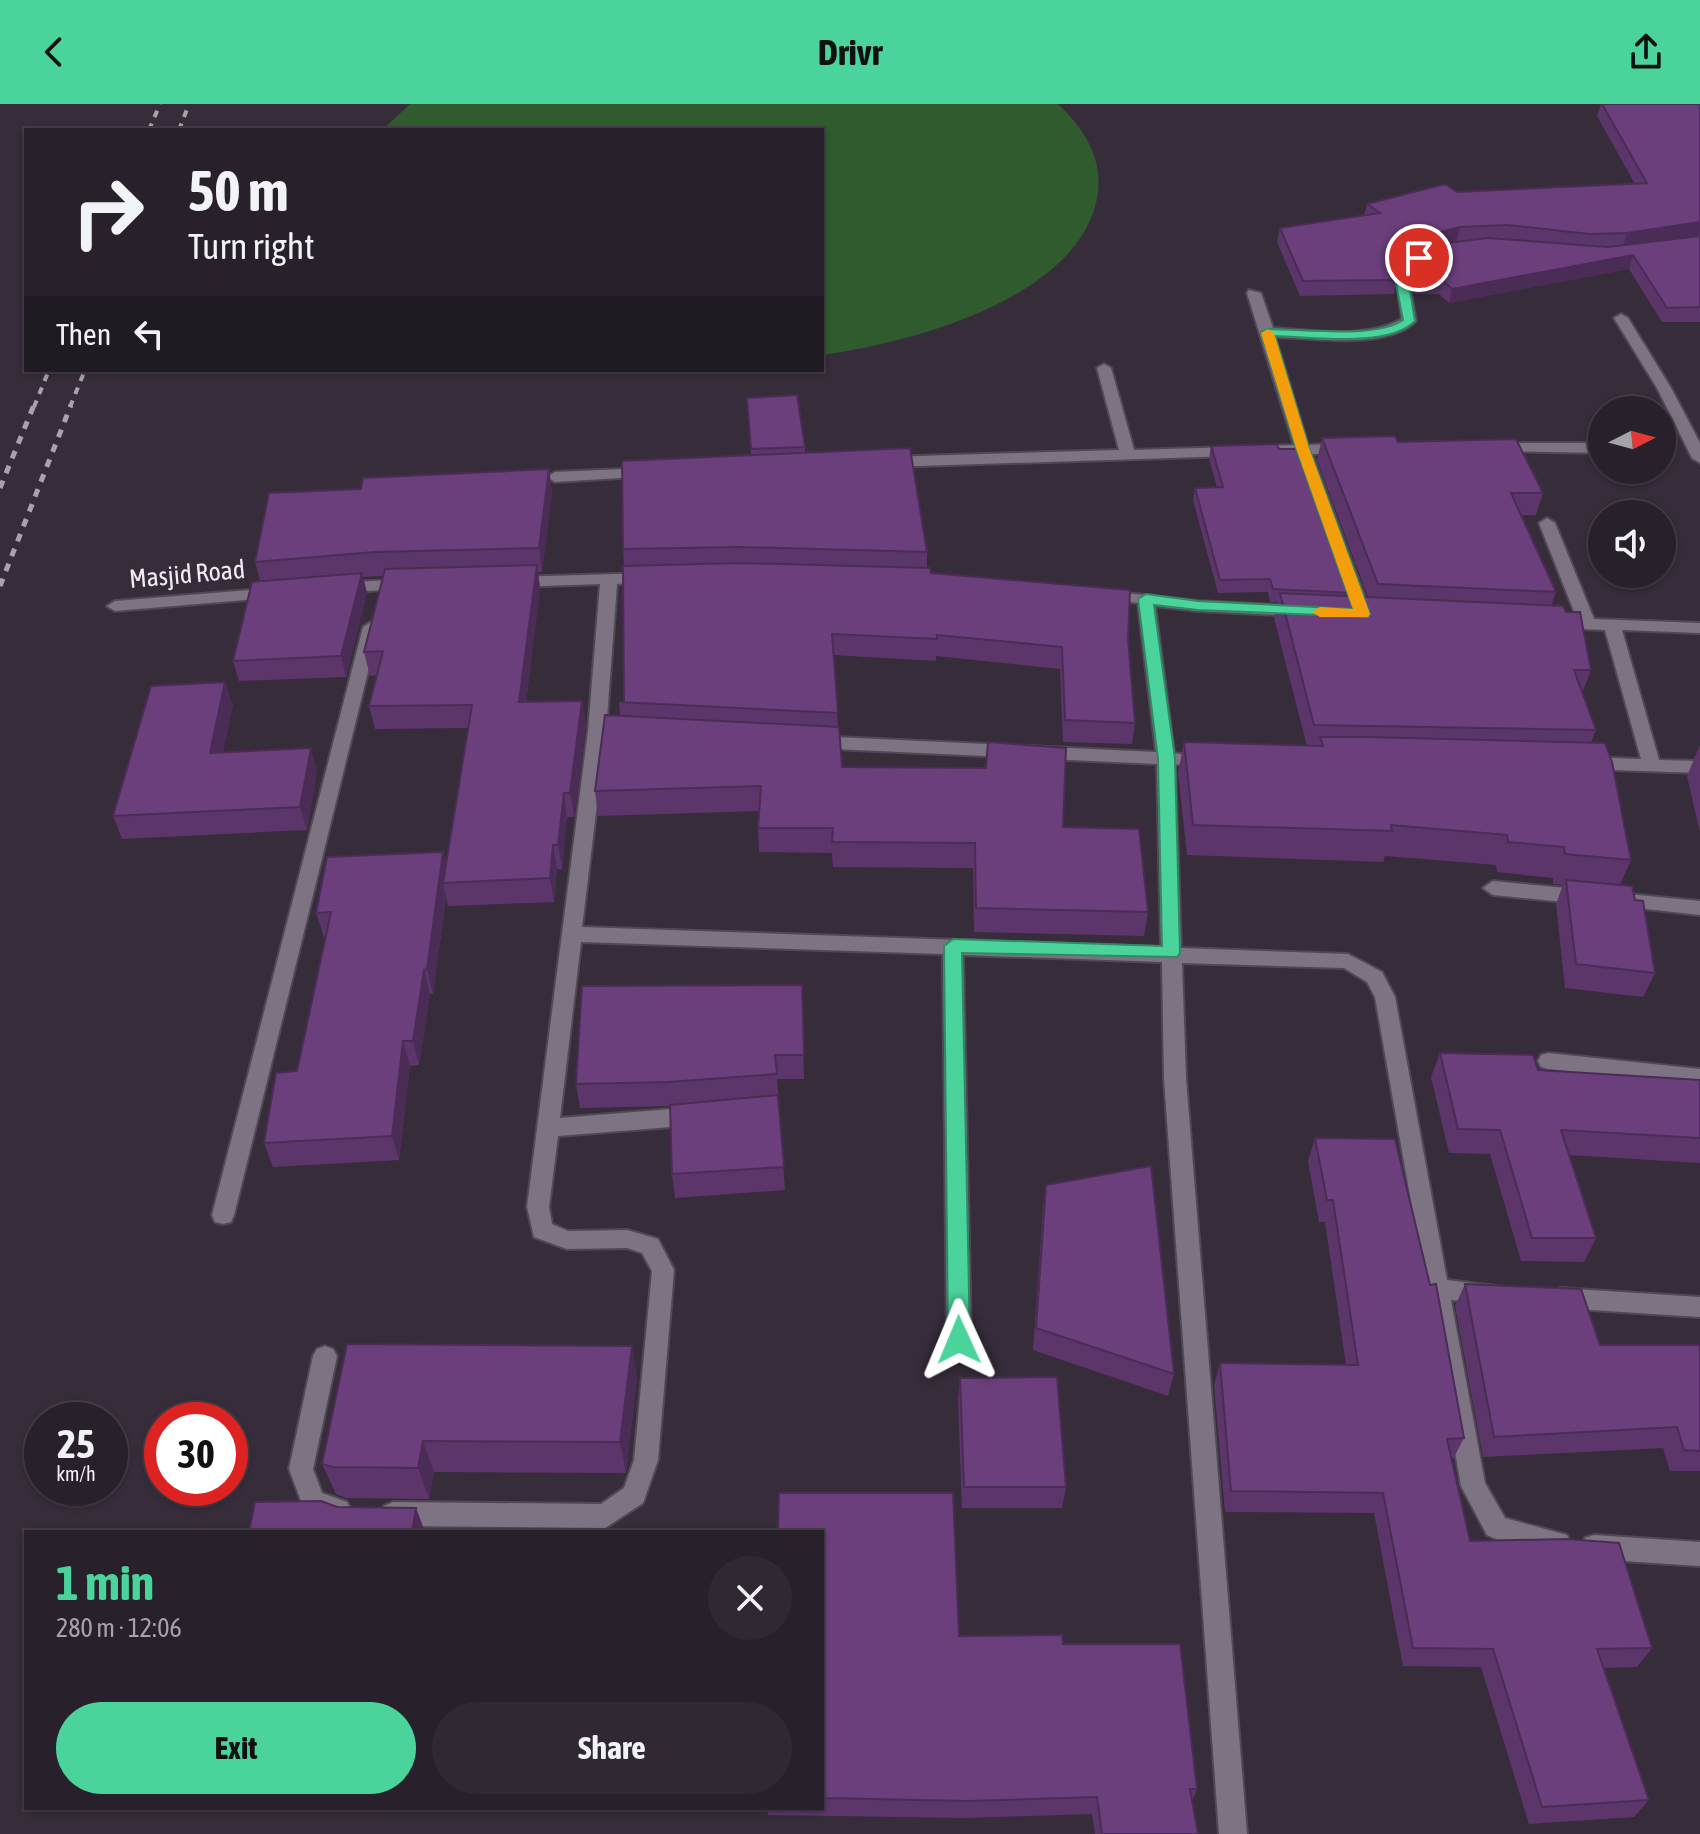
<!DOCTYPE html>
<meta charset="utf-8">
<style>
:root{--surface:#28212c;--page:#302934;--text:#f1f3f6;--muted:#a5a3a9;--line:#443e48;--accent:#4ad49c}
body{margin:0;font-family:"Asap Condensed",sans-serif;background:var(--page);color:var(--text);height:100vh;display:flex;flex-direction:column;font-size:30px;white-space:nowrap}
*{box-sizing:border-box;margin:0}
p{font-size:26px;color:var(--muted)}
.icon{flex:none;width:44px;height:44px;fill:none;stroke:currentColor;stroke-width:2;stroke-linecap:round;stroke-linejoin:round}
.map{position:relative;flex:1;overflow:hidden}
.drawer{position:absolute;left:24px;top:1426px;width:800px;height:280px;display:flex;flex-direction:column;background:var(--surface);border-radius:0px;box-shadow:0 2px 6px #0004,0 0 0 2px var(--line)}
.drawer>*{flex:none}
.guide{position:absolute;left:24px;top:24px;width:800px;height:244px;border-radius:0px;box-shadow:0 2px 6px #0004,0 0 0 2px var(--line);background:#28212c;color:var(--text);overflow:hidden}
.needle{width:52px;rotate:84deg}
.tools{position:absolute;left:1588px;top:292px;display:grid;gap:16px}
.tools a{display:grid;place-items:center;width:88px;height:88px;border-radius:50%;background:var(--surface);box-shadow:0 2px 6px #0004,0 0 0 2px var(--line);font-size:40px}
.speed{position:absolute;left:24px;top:1298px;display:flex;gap:16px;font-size:40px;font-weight:700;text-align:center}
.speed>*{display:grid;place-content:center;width:104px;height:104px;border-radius:50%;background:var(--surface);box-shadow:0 2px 6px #0004,0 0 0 2px var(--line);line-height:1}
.speed small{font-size:20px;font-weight:400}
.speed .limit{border:12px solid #d22;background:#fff;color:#111}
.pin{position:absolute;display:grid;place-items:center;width:68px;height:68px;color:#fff;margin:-34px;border:4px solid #fff;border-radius:50%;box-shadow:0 2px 8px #0007}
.me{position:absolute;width:88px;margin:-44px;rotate:359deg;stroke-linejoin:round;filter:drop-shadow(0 0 6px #0008)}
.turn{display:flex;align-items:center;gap:28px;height:168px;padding:0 32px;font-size:36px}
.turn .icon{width:104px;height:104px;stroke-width:2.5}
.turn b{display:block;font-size:56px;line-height:68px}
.then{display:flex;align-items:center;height:76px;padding:0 32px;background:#0003;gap:16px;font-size:30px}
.round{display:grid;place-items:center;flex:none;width:84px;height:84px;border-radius:42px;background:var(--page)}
.summary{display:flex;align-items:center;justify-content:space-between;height:136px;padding:0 32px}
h1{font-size:48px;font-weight:700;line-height:60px;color:var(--accent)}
.action{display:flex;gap:16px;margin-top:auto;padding:16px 32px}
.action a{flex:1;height:92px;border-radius:48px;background:var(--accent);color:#111;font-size:32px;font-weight:700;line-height:92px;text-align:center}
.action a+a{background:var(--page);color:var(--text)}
header{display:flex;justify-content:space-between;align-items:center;height:104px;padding:0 32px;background:var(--accent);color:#111;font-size:36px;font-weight:700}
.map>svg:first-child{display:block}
.green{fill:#2f5b2f}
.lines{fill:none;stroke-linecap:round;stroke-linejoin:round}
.minor-casing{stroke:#504954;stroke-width:4}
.minor{fill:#7e7383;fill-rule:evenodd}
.rail-far1{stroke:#a9a2ad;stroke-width:4;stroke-dasharray:7 7;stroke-linecap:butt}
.rail{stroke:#a9a2ad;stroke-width:5;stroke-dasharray:8 8;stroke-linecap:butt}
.wall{fill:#5c366a}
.shaded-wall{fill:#4b2c56}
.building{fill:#6b3f7b;stroke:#4b2c56;stroke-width:2}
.route{fill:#4ad49c;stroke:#308a65;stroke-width:2}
.slow{fill:#f59e0b}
.labels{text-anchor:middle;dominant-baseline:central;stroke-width:6;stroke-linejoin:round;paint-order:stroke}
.street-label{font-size:26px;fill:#f2ecf5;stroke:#362c3a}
</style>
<header><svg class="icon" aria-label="back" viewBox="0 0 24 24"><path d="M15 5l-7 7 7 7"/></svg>Drivr<svg class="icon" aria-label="share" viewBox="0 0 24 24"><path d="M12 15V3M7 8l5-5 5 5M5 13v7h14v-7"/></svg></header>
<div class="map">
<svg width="1700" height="1730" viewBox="0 0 1700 1730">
<rect width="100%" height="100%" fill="#362c3a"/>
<path class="green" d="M410,0h648c30,28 49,62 37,103 -28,95 -187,136 -273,148v-225h-440z"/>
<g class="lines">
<g class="minor-casing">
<g id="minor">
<path d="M1446,143l7,4 -2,3 -27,7 -16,18 8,42c-30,29 -102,17 -141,16l33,108 38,-2 8,5 -8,5 -34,1 59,160 -2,4h-12l-2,-4 -58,-160 -411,13 -8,-5 8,-5 233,-7 -22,-82 7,-4 7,4 23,82 160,-5 -47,-152 2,-3 12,3 12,35c41,2 90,12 129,-9l-6,-44 18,-20z"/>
<polygon points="1621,210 1628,214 1671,284 1700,339 1700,359 1692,354 1657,284 1614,214"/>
<polygon points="1494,339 1602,339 1602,349 1489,347 1489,341"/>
<polygon points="647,364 652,366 652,372 555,378 547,373 555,368"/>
<polygon points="1547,414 1555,419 1594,515 1700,519 1700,529 1622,526 1659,656 1700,657 1700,669 1584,665 1575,659 1584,653 1641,655 1605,526 1556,524 1548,519 1556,514 1577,515 1539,419"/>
<path d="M650,469l8,5 -2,3 -39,3 -11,147 -24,196 579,20 -4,-183 -344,-16 -9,-6 9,-6 343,16 -18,-149 -39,-5 -2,-4 2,-4 99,11 102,5 8,5 -8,5 -102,-5 -43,-5 19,147 12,2 3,4 -3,4 -11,2 6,183 167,6 34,18 13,25 52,283 49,6 4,7 -4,7 -8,3 -37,-3 34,183 20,35 62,17 4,9 -4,9c-25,9 -57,-8 -80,-18l-26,-49 -86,-489 -8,-15 -23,-14 -162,-5 4,116 61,755h-28l-55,-755 -2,-117 -199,-7 8,385 -4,7 -8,3 -8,-3 -4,-7 -4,-386 -362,-12 -21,176 136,-11 8,3 3,6 -3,6 -8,3 -138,11 -9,71 3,17 16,7 59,-1 31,9 16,31 -16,190 -15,43 -38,25 -212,-2 -9,-4 -4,-8 4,-8 9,-4 208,2 23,-16 10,-28 18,-189 -10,-18 -15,-5 -60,1 -33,-12 -7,-30 61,-476 12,-147 -86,3 -8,-5 8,-5z"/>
<polygon points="406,475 414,480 412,484 338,489 330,484 338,479"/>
<polygon points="275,484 281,485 283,489 281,493 115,507 107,502 115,497"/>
<polygon points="371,518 379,523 234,1111 231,1118 223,1120 215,1118 212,1111 363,523"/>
<polygon points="1493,777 1585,786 1595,793 1585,800 1493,791 1483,784"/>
<polygon points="1617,789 1700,797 1700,811 1610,801 1607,796 1610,791"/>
<polygon points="1548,949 1700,965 1700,981 1548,965 1541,963 1538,957 1541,951"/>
<polygon points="1560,1184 1700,1193 1700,1213 1560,1204 1552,1201 1548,1194 1552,1187"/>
<polygon points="325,1242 333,1245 337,1252 313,1365 322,1389 347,1398 351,1406 347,1414 338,1418 304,1405 289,1365 313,1252 317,1245"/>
<polygon points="1594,1431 1700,1438 1700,1462 1594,1455 1585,1452 1581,1443 1585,1434"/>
</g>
</g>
<use href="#minor" class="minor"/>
<g class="rail-far1">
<polyline points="149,26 160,0"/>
<polyline points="179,26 189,0"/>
<polyline points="34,303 49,266"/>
<polyline points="70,303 85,266"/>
</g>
<g class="rail">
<polyline points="0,384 34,301"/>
<polyline points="0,482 71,301"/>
</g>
</g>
<g class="wall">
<polygon points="1601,0 1700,0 1700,218 1662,218 1629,165 1449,199 1439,190 1414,190 1411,176 1415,162 1440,141 1412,149 1396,167 1397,176 1394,190 1300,192 1277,138 1280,124 1364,112 1367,100 1457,88 1635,80 1597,12"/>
<polygon points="747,294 805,343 805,348 927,448 927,464 931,469 1128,535 1135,619 1132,640 1063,638 1060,565 936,552 936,557 833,551 838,623 842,663 1063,723 1148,808 1144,832 974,828 973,764 833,763 832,749 759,748 758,724 759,707 598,712 595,687 620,612 619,598 624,598 624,462 623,445 751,351"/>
<polygon points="1322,334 1398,338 1543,389 1536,411 1521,411 1556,488 1551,502 1591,566 1582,589 1596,626 1591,638 1631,756 1620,781 1635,796 1655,869 1643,893 1565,884 1556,800 1563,781 1553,780 1553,774 1497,768 1496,761 1385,752 1383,758 1187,751 1178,669 1184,638 1307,642 1274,514 1278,498 1270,498 1268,488 1218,489 1193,396 1195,384 1217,383 1209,355 1211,342 1279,345 1352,489 1351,492 1368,493 1317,356"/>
<polygon points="549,365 552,389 542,468 538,468 540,484 526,598 586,620 574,713 567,713 562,765 557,765 554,798 448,802 446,793 433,890 430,890 419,961 410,962 399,1056 273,1063 264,1039 297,967 325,833 324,833 316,809 443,748 446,760 468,624 375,625 369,602 377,571 370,572 364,548 383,472 363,473 367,489 346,573 239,577 233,557 260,477 255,458 361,385"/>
<polygon points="233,601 223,648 317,667 307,726 122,735 113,712"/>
<polygon points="1700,641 1700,729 1687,672"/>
<polygon points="802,881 804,975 777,975 785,1086 675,1094 672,1070 670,1002 580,1004 576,980"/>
<polygon points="1440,949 1538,966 1700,976 1700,1059 1569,1051 1596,1134 1584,1158 1521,1157 1490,1050 1449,1049 1431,973"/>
<polygon points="1315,1034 1464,1334 1453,1355 1452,1355 1470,1437 1652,1544 1637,1563 1603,1564 1649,1696 1634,1713 1529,1720 1481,1563 1403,1562 1374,1409 1225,1408 1214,1281 1220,1259 1346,1261 1325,1118 1319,1118 1308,1057"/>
<polygon points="1046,1081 1174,1270 1168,1292 1033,1246 1043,1104"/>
<polygon points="1465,1180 1600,1241 1700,1241 1700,1367 1670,1367 1663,1344 1483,1353 1455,1202"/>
<polygon points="632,1242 637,1274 626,1369 434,1368 429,1395 346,1394 336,1390 322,1360"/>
<polygon points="960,1274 1066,1383 1062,1404 962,1404 958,1296"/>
<polygon points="822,1428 959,1532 1063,1540 1197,1685 1192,1698 1198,1730 1095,1730 1092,1710 966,1714 768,1711 767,1704 822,1704"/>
</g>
<g class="shaded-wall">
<polygon points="1700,118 1700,131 1623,143 1627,129"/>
<polygon points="1460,123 1457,137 1412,149 1392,172 1395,158 1415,135"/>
<polygon points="1633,151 1629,165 1449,199 1452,185"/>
<polygon points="549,365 552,389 542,468 539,444"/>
<polygon points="537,461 540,484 523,622 519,598"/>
<polygon points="362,469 367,489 346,573 341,552"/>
<polygon points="225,578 233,601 218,672 210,649"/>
<polygon points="582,597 586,620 574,713 570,689"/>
<polygon points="311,644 317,667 307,726 300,703"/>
<polygon points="564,689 567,713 562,765 558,741"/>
<polygon points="553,741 557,765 554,798 550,774"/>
<polygon points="443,748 448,773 443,779 446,793 433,890 427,865"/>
<polygon points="424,866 430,890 419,961 413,937"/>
<polygon points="403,937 410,962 399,1056 392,1032"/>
<polygon points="632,1242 637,1274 626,1369 620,1338"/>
<polygon points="423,1337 434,1368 429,1395 418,1364"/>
<polygon points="416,1404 424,1425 424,1428 412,1428"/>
</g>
<g class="building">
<polygon points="1602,0 1700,0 1700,118 1627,129 1589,130 1507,121 1460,123 1415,135 1395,158 1397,176 1303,177 1280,124 1380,109 1367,100 1445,80 1457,88 1647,79"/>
<polygon points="1700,132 1700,203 1667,204 1633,151 1452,185 1442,176 1417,176 1415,162 1428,147 1447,139 1488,134 1608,143"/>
<polygon points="797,291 805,343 751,345 747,294"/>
<polygon points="1395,332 1398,338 1516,335 1543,389 1511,389 1556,488 1378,480 1322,334"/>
<polygon points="1277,340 1279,345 1298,345 1352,489 1273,485 1270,475 1220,476 1195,384 1223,383 1211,342"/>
<polygon points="910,344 927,448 739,443 623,445 622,357"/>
<polygon points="549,365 539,444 375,448 255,458 269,389 361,385 363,374"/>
<polygon points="739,459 930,464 931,469 1130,486 1128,535 1135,619 1065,616 1062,543 937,531 937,535 832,530 838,609 619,598 624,598 623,462"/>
<polygon points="537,461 519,598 582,597 570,689 564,689 558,741 553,741 550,774 443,779 472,601 369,602 383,547 364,548 385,465"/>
<polygon points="362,469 341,552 233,557 252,478"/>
<polygon points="1280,489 1563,502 1566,508 1580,508 1591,566 1574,566 1596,626 1314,621"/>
<polygon points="225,578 210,649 311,644 300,703 113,712 151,582"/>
<polygon points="605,611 839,623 842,663 986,664 988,638 1066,644 1063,723 1139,725 1148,808 976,804 975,739 832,738 833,724 758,724 761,682 595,687"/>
<polygon points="1320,633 1368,633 1605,639 1612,658 1631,756 1565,750 1564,743 1508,738 1507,731 1391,721 1392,727 1193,721 1184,638 1323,642"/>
<polygon points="443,748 427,865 424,866 413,937 403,937 392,1032 264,1039 276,969 297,967 331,808 316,809 327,753"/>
<polygon points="1566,776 1632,782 1635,796 1643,797 1655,869 1576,860"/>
<polygon points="802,881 804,951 775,951 777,970 669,978 576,980 582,882"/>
<polygon points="1440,949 1533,951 1538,966 1700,976 1700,1034 1561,1026 1596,1134 1532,1134 1500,1026 1458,1025"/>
<polygon points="778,991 784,1063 672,1070 670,1001"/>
<polygon points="1315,1034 1395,1035 1430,1181 1436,1180 1464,1334 1447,1335 1470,1437 1567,1435 1619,1439 1652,1544 1597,1545 1649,1696 1542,1703 1493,1545 1413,1544 1383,1389 1231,1387 1220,1259 1358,1261 1333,1096 1327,1096"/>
<polygon points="1151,1062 1174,1270 1036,1224 1046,1081"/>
<polygon points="1465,1180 1581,1185 1600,1241 1700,1241 1700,1347 1684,1346 1677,1323 1494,1333"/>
<polygon points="347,1240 632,1242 620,1338 423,1337 418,1364 333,1363 322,1360"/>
<polygon points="1057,1273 1066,1383 964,1383 960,1274"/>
<polygon points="779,1389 953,1389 959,1532 1062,1531 1063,1540 1180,1540 1197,1685 1190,1685 1198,1730 1102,1730 1097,1693 968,1697 822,1694 822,1428 778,1428"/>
<polygon points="321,1397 337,1403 416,1404 412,1428 249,1428 255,1398"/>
</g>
<path class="route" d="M1415,151l10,3 -17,20 7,43c-26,27 -103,16 -140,15l34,112 61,166 -2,3 -170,-7 -44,-5 21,154 5,194 -3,4 -215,-4 8,387 -3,7 -8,3 -8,-3 -3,-7 -4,-394 9,-7 209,7 -4,-187 -20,-160 8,-5 52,7 155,8 -57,-161 -35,-116 6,-3c35,0 109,10 136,-9l-8,-42z"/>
<polygon class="slow" points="1268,225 1274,229 1309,344 1370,510 1368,513 1320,513 1312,508 1320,503 1353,505 1296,344 1261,229"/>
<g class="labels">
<g class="street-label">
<text transform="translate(187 470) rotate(-5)">Masjid Road</text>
</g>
</g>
</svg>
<div class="tools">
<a><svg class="needle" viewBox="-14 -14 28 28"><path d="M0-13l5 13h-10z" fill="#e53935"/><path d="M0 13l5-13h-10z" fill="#a5a3a9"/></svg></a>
<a><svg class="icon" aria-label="sound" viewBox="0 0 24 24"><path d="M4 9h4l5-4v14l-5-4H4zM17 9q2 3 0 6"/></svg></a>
</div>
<div class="speed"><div>25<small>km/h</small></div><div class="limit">30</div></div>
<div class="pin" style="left:1419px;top:154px;background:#d93025"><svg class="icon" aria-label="arrive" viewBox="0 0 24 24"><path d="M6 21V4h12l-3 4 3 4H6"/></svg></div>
<svg class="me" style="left:959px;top:1236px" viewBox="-20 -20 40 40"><path d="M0-17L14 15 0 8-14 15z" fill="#4ad49c" stroke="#fff" stroke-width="4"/></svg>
<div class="guide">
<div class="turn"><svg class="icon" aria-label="right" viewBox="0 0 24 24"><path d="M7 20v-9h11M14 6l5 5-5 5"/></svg><div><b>50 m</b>Turn right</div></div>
<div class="then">Then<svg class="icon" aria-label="left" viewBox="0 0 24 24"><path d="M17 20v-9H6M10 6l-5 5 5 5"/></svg></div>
</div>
<section class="drawer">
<div class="summary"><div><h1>1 min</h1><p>280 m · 12:06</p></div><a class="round"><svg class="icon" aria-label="close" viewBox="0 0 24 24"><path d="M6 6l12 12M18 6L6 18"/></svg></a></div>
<div class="action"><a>Exit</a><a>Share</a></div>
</section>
</div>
